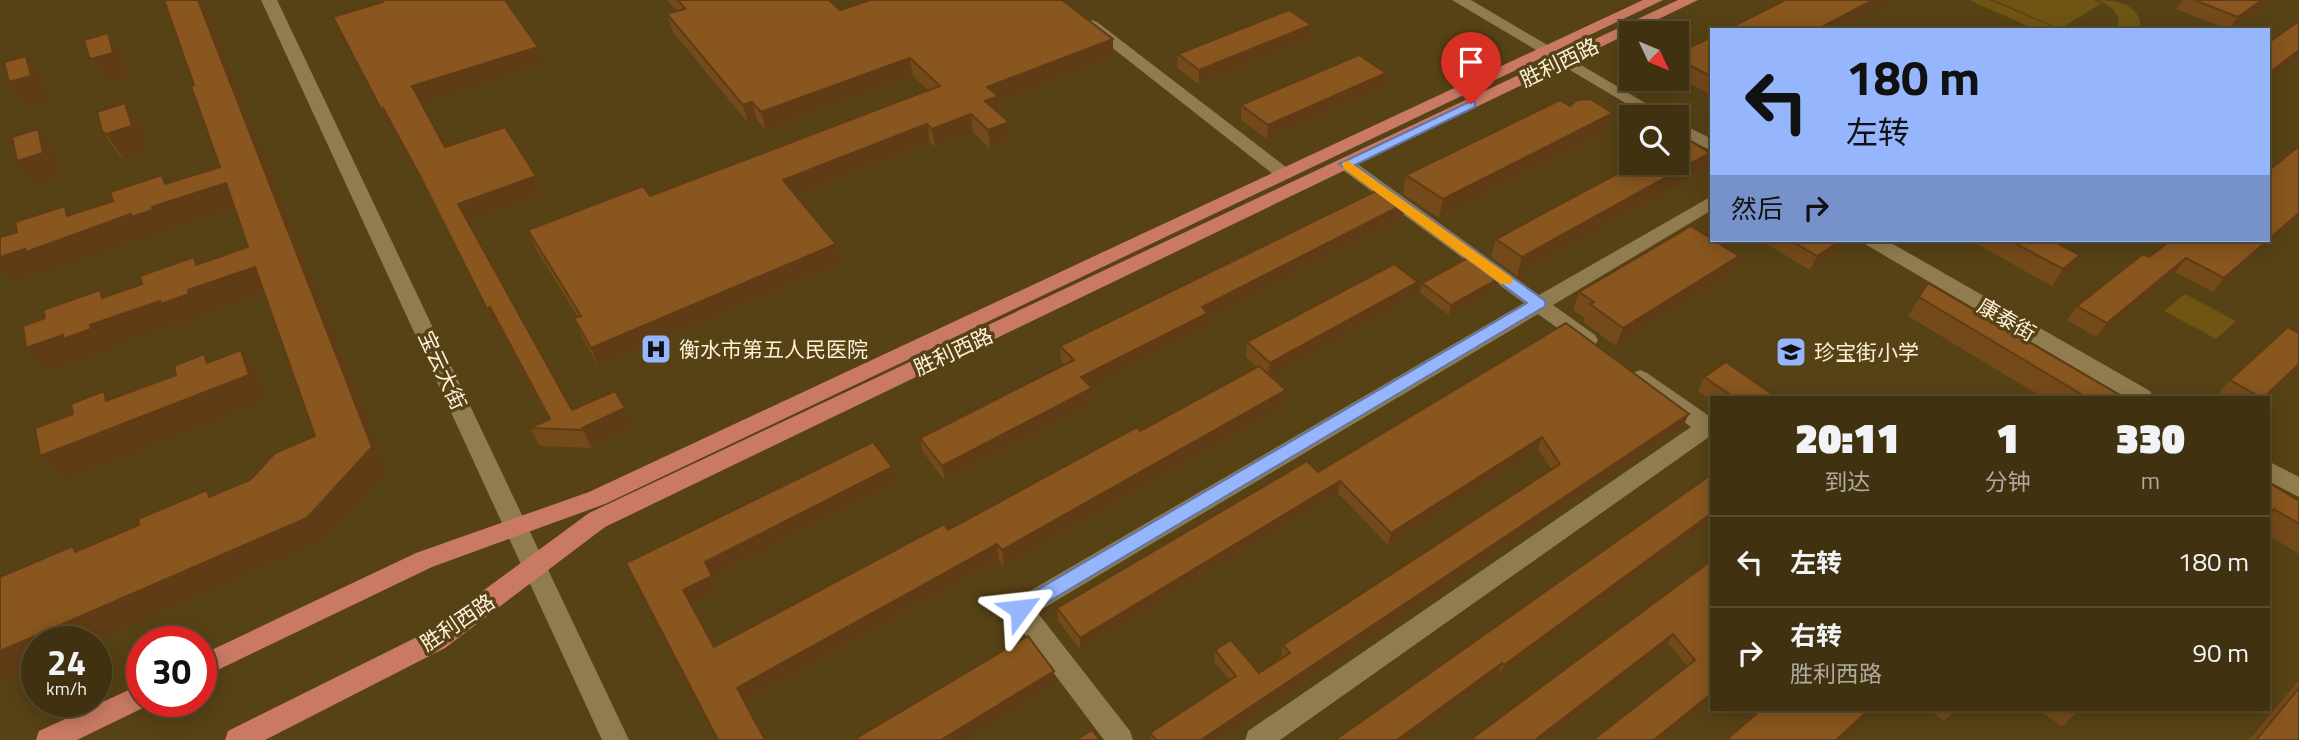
<!DOCTYPE html>
<html lang="zh">
<meta charset="utf-8">
<style>
:root{--surface:#403210;--page:#473a19;--text:#f1f3f6;--muted:#aeaa9f;--line:#594d30}
body{margin:0;font-family:"Titillium Web","Noto Sans SC",sans-serif;background:var(--page);color:var(--text);height:100vh;display:flex;flex-direction:column;font-size:26px;white-space:nowrap}
*{box-sizing:border-box;margin:0}
p{font-size:23px;color:var(--muted)}
.icon{flex:none;width:38px;height:38px;fill:none;stroke:currentColor;stroke-width:2;stroke-linecap:round;stroke-linejoin:round}
.map{position:relative;flex:1;overflow:hidden}
.side{position:absolute;left:1710px;top:396px;width:560px;height:315px;display:flex;flex-direction:column;background:var(--surface);border-radius:0px;box-shadow:0 4px 18px #0003,0 0 0 2px var(--line)}
.side>*{flex:none}
.guide{position:absolute;left:1710px;top:28px;width:560px;height:214px;border-radius:0px;box-shadow:0 4px 18px #0003,0 0 0 2px var(--line);background:#95b6fd;color:#111;overflow:hidden}
.needle{width:46px;rotate:134deg}
.tools{position:absolute;left:1619px;top:21px;display:grid;gap:14px}
.tools a{display:grid;place-items:center;width:70px;height:70px;border-radius:0px;background:var(--surface);box-shadow:0 4px 18px #0003,0 0 0 2px var(--line);font-size:35px}
.speed{position:absolute;left:21px;top:626px;display:flex;gap:14px;font-size:35px;font-weight:700;text-align:center}
.speed>*{display:grid;place-content:center;width:91px;height:91px;border-radius:50%;background:var(--surface);box-shadow:0 4px 18px #0003,0 0 0 2px var(--line);line-height:1}
.speed small{font-size:18px;font-weight:400}
.speed .limit{border:10px solid #d22;background:#fff;color:#111}
.pin{position:absolute;display:grid;place-items:center;width:60px;height:60px;color:#fff;margin:-72px -30px;border-radius:50% 50% 50% 0;rotate:-45deg;box-shadow:0 0 7px #0007}
.pin .icon{rotate:45deg}
.me{position:absolute;width:77px;margin:-38px;rotate:60deg;stroke-linejoin:round;filter:drop-shadow(0 0 5px #0008)}
.turn{display:flex;align-items:center;gap:24px;height:147px;padding:0 21px;font-size:32px}
.turn .icon{width:91px;height:91px;stroke-width:2.5}
.turn b{display:block;font-size:49px;line-height:60px}
.then{display:flex;align-items:center;height:66px;padding:0 21px;background:#0003;gap:14px;font-size:26px}
.eta{display:flex;justify-content:space-evenly;align-items:center;height:119px;text-align:center}
.eta b{font-size:42px;font-weight:800;line-height:49px}
ul{padding:0;list-style:none}
li{display:flex;align-items:center;gap:21px;height:91px;padding:0 21px;border-top:2px solid var(--line)}
li div{flex:1}
li b{display:block;font-size:26px}
li em{font-style:normal}
.map>svg:first-child{display:block}
.green{fill:#6f5414}
.lines{fill:none;stroke-linecap:round;stroke-linejoin:round}
.minor{fill:#917c4f;fill-rule:evenodd}
.major{fill:#ca7a64;fill-rule:evenodd}
.wall{fill:#754a1a}
.shaded-wall{fill:#5f3c15}
.building{fill:#88561e;stroke:#5f3c15;stroke-width:2}
.route{fill:#95b6fd;stroke:#6176a4;stroke-width:2}
.slow{fill:#f59e0b}
.labels{text-anchor:middle;dominant-baseline:central;stroke-width:7;stroke-linejoin:round;paint-order:stroke}
.street-label{font-size:21px;fill:#fcf1d9;stroke:#564215}
.poi-label{font-size:21px;fill:#fcf1d9;stroke:#564215;text-anchor:start}
</style>
<div class="map">
<svg width="2299" height="740" viewBox="0 0 2299 740">
<rect width="100%" height="100%" fill="#564215"/>
<g class="green">
<polygon points="1969,0 1990,0 2060,30 2037,30"/>
<polygon points="1994,0 2094,0 2102,3 2060,29"/>
<path d="M2099,0c19,0 44,6 41,30h-27l4,-4 2,-8 -6,-9z"/>
<polygon points="2185,294 2236,321 2216,339 2164,311"/>
</g>
<g class="lines">
<g class="minor">
<polygon points="261,0 277,0 629,740 602,740"/>
<polygon points="1452,0 1471,0 1669,117 1649,117"/>
<polygon points="1092,20 1097,22 1290,170 1293,174 1290,178 1278,178 1087,28 1084,25"/>
<polygon points="1676,121 1712,139 1712,151 1676,133"/>
<polygon points="1346,159 1352,160 1539,295 1712,196 1712,210 1553,305 1595,335 1598,340 1595,345 1588,347 1581,345 1538,314 1037,612 1130,731 1133,740 1104,740 1011,616 1008,609 1011,602 1524,303 1340,168 1337,164"/>
<polygon points="1863,240 1886,240 2150,391 2153,397 2125,397 1865,244"/>
<polygon points="1640,370 1647,373 1712,418 1712,438 1709,437 1280,740 1245,740 1248,731 1691,427 1633,383 1629,378 1633,373"/>
<polygon points="2268,461 2299,477 2299,497 2268,481"/>
</g>
<g class="major">
<polygon points="1643,0 1663,0 605,504 432,567 201,678 201,655 416,553 589,492"/>
<polygon points="1678,0 1698,0 605,527 445,648 265,740 225,740 228,731 427,632 589,513"/>
<polygon points="142,684 142,702 152,702 151,704 77,740 36,740 39,731"/>
</g>
</g>
<g class="wall">
<polygon points="380,0 505,0 545,64 421,103 445,147 543,194 468,221 572,410 633,427 591,446 592,448 540,446 530,428 549,420 499,326 496,327 426,188 393,126 390,127 382,3"/>
<polygon points="667,0 829,0 840,10 1113,39 1113,57 998,102 1000,114 1009,122 1010,140 990,149 973,132 935,147 930,142 796,196 836,244 841,263 599,367 582,337 574,318 578,317 536,249 528,230 650,196 928,90 913,76 766,130 757,120 748,123 673,32 667,14 677,11"/>
<polygon points="2182,0 2271,0 2230,30 2176,9"/>
<polygon points="1311,25 1310,39 1199,84 1177,68 1178,54"/>
<polygon points="1712,37 1712,96 1684,80 1685,63 1690,47"/>
<polygon points="89,57 123,57 129,77 108,83"/>
<polygon points="1386,73 1384,87 1267,139 1241,120 1241,105"/>
<polygon points="125,103 142,128 149,150 123,158 120,156 102,131"/>
<polygon points="1570,106 1613,113 1607,131 1439,218 1403,194 1406,175"/>
<polygon points="1710,153 1703,171 1517,276 1491,257 1496,239"/>
<polygon points="1406,203 1403,218 1207,319 1207,327 1091,387 1093,403 945,481 923,452 920,438 1065,365 1061,361 1060,346"/>
<polygon points="2299,216 2213,292 2175,272 2096,337 2067,320 2077,306 2149,257 2268,240"/>
<polygon points="1760,240 1843,240 1836,254 1810,270"/>
<polygon points="1970,240 2051,240 2069,272 2052,286"/>
<polygon points="1739,256 1730,275 1616,346 1583,322 1585,318 1573,310 1579,292"/>
<polygon points="1422,283 1498,287 1449,315 1420,293"/>
<polygon points="1928,283 2123,397 2042,397 1908,316"/>
<polygon points="1415,296 1271,376 1286,390 1284,407 1004,566 999,560 745,703 626,563 896,483 713,577 719,591 691,606 714,647 948,530 1140,431 1257,367 1246,357 1247,342"/>
<polygon points="1566,323 1683,426 1216,740 1150,740 1150,733 1230,680 1214,662 1215,650 1259,673 1282,657 1281,656 1283,645 1552,470 1538,449 1388,545 1338,493 1080,650 1058,620 1057,608 1318,472"/>
<polygon points="1704,377 1776,397 1712,397 1712,401 1698,391"/>
<polygon points="2230,380 2266,397 2221,397 2217,395"/>
<polygon points="1712,474 1712,520 1500,674 1499,672 1407,740 1335,740"/>
<polygon points="2268,482 2299,501 2299,554 2268,535"/>
<polygon points="1712,560 1712,698 1660,740 1593,740 1687,666 1668,643 1543,740 1470,740"/>
<polygon points="2299,680 2299,740 2249,740"/>
<polygon points="1929,709 1957,709 1944,721"/>
<polygon points="2038,709 2080,709 2062,727"/>
</g>
<g class="shaded-wall">
<polygon points="198,0 202,0 387,469 324,540 92,642 37,642 37,667 0,683 0,651 372,447"/>
<polygon points="1873,0 1895,0 1839,30 1816,30"/>
<polygon points="2262,0 2271,0 2229,30 2238,17"/>
<polygon points="1311,25 1310,39 1199,84 1199,70"/>
<polygon points="108,33 123,57 129,77 108,83 91,59"/>
<polygon points="1113,39 1113,57 998,102 1000,115 985,101 987,87"/>
<polygon points="538,47 545,64 420,104 412,86"/>
<polygon points="2299,50 2299,55 2296,58 2268,80 2268,74"/>
<polygon points="26,56 44,79 48,100 27,106 9,82"/>
<polygon points="910,58 913,76 766,130 761,112"/>
<polygon points="1386,73 1384,87 1267,139 1268,125"/>
<polygon points="752,102 757,120 748,123 743,105"/>
<polygon points="125,103 142,128 149,150 123,158 106,134"/>
<polygon points="383,108 393,126 390,127 381,109"/>
<polygon points="1613,113 1607,131 1439,218 1443,199"/>
<polygon points="971,114 973,132 935,147 932,129"/>
<polygon points="1009,122 1010,140 990,149 988,130"/>
<polygon points="927,124 930,142 788,199 783,180"/>
<polygon points="38,129 57,153 61,177 36,185 17,161"/>
<polygon points="1710,153 1703,171 1517,276 1522,257"/>
<polygon points="162,175 177,197 226,183 240,205 168,230 169,232 148,239 146,237 44,274 42,272 14,281 0,265 0,257 67,216 65,206 82,228 152,207 165,184"/>
<polygon points="536,176 543,194 467,222 458,204"/>
<polygon points="1406,203 1403,218 1207,319 1207,327 1082,392 1081,377 1202,307"/>
<polygon points="2299,213 2299,216 2213,292 2224,278"/>
<polygon points="1843,240 1836,254 1810,270 1817,256"/>
<polygon points="836,244 841,263 599,367 591,348"/>
<polygon points="2080,255 2069,272 2052,286 2063,269"/>
<polygon points="1739,256 1730,275 1616,346 1623,328"/>
<polygon points="194,257 209,280 255,267 270,289 205,313 205,316 178,326 176,323 109,348 109,351 82,361 80,358 46,370 26,348 102,298 100,290 118,312 188,290 196,265"/>
<polygon points="2186,258 2175,272 2096,337 2107,323"/>
<polygon points="1501,277 1498,287 1449,315 1451,305"/>
<polygon points="1418,282 1415,296 1268,378 1270,363"/>
<polygon points="490,307 499,326 496,327 487,309"/>
<polygon points="241,350 259,375 267,400 64,480 40,456 104,391 125,416 207,363 204,354 223,379"/>
<polygon points="2299,364 2299,365 2266,397 2264,397"/>
<polygon points="1092,388 1093,403 945,481 942,466"/>
<polygon points="1286,390 1284,407 1004,566 1002,550"/>
<polygon points="625,408 633,427 591,446 582,428"/>
<polygon points="1689,414 1683,426 1216,740 1201,740"/>
<polygon points="1542,437 1538,449 1388,545 1391,533"/>
<polygon points="892,467 896,483 713,577 719,591 690,606 683,590 705,562"/>
<polygon points="1340,481 1338,493 1080,650 1080,638"/>
<polygon points="1712,513 1712,520 1500,674 1504,665"/>
<polygon points="997,544 999,560 744,703 737,688"/>
<polygon points="1673,634 1668,643 1543,740 1535,740"/>
<polygon points="1502,663 1499,672 1407,740 1397,740"/>
<polygon points="1054,671 1055,684 965,740 941,740"/>
<polygon points="1712,693 1712,698 1660,740 1654,740"/>
<polygon points="1870,709 1874,709 1840,740 1836,740"/>
</g>
<g class="building">
<polygon points="164,0 198,0 372,447 307,518 0,651 0,577 73,546 75,552 139,525 138,519 207,490 209,497 250,480 275,453 315,436 255,267 188,290 189,294 161,304 160,301 90,325 91,329 63,339 63,335 26,348 23,326 45,318 43,310 100,290 102,298 142,284 140,276 194,257 196,265 248,247 226,183 152,207 153,210 131,217 131,214 26,252 25,249 0,257 0,237 17,232 15,222 65,206 67,216 113,201 110,192 162,175 165,184 220,167 191,86 194,85"/>
<polygon points="382,0 505,0 538,47 412,86 445,147 505,127 536,176 458,204 572,410 615,391 625,408 582,428 583,430 530,428 550,419 490,307 487,309 420,176 383,108 381,109 333,17 383,2"/>
<polygon points="678,0 829,0 840,10 870,0 1062,0 1113,39 987,87 998,96 985,101 1009,122 988,130 971,114 932,129 927,124 783,180 836,244 591,348 574,318 581,316 528,230 643,186 650,196 940,86 910,58 761,112 752,102 743,105 667,14 685,9"/>
<polygon points="1785,0 1873,0 1816,30 1726,30"/>
<polygon points="2194,0 2262,0 2238,17"/>
<polygon points="1289,10 1311,25 1199,70 1178,54"/>
<polygon points="2299,21 2299,50 2268,74 2268,40 2271,41"/>
<polygon points="2021,26 2030,30 2014,30"/>
<polygon points="108,33 113,53 91,59 89,57 84,40"/>
<polygon points="1712,37 1712,77 1689,65 1690,47"/>
<polygon points="1359,55 1386,73 1268,125 1241,105"/>
<polygon points="26,56 31,76 9,82 4,62"/>
<polygon points="1590,99 1613,113 1443,199 1406,175 1560,100 1570,106 1577,100"/>
<polygon points="125,103 132,126 106,134 102,131 97,112"/>
<polygon points="38,129 43,153 17,161 12,137"/>
<polygon points="1684,137 1710,153 1522,257 1496,239 1637,163 1676,163 1676,141"/>
<polygon points="2299,146 2299,213 2268,240 2268,171"/>
<polygon points="1382,188 1406,203 1202,307 1208,313 1081,377 1092,388 942,466 920,438 1074,360 1060,346"/>
<polygon points="1691,226 1739,256 1623,328 1590,304 1594,302 1579,292"/>
<polygon points="1790,240 1842,240 1817,256"/>
<polygon points="2009,240 2051,240 2080,255 2063,269"/>
<polygon points="2171,240 2268,240 2224,278 2186,258 2107,323 2077,306 2143,254 2149,257"/>
<polygon points="1471,256 1501,277 1451,305 1422,283"/>
<polygon points="1394,264 1418,282 1270,363 1247,342"/>
<polygon points="1928,283 2123,397 2086,397 1919,297"/>
<polygon points="1566,323 1689,414 1201,740 1156,740 1150,733 1236,676 1215,650 1231,640 1259,673 1290,653 1283,645 1560,464 1542,437 1391,533 1340,481 1080,638 1057,608 1307,461 1318,472"/>
<polygon points="2288,327 2299,333 2299,364 2264,397 2260,397 2230,380"/>
<polygon points="241,350 249,375 40,456 35,428 73,414 71,404 104,391 106,401 176,375 174,366 204,354 207,363"/>
<polygon points="1726,362 1776,397 1734,397 1704,377"/>
<polygon points="1259,366 1286,390 1002,550 997,544 737,688 765,740 718,740 626,563 873,442 892,467 705,562 712,576 683,590 714,647 944,524 948,530 1137,427 1140,431"/>
<polygon points="1712,474 1712,513 1504,665 1502,663 1397,740 1335,740"/>
<polygon points="2268,482 2299,501 2299,524 2274,509 2268,516"/>
<polygon points="1712,560 1712,693 1654,740 1593,740 1695,660 1673,634 1535,740 1470,740"/>
<polygon points="1028,636 1054,671 941,740 853,740"/>
<polygon points="2299,688 2299,740 2256,740"/>
<polygon points="1762,709 1870,709 1836,740 1726,740"/>
<polygon points="1092,730 1100,740 1076,740"/>
</g>
<polygon class="route" points="1471,101 1475,102 1475,107 1355,165 1544,300 1546,304 1544,307 1026,615 1020,617 1013,615 1010,609 1013,604 1527,303 1339,164"/>
<polygon class="slow" points="1348,161 1511,277 1513,280 1511,284 1501,284 1343,168 1343,162"/>
<defs>
<g id="hospital-square" transform="scale(1.575)"><rect x="-9" y="-9" width="18" height="18" rx="4" fill="#95b6fd" stroke="#564215"/><path d="M-5-5h3v3.5h4V-5h3V5h-3V1.5h-4V5h-3Z" fill="#111"/></g>
<g id="school-square" transform="scale(1.575)"><rect x="-9" y="-9" width="18" height="18" rx="4" fill="#95b6fd" stroke="#564215"/><path d="M0-5L7-2L0 1L-7-2ZM-4 1L0 2.5L4 1V4Q0 6-4 4Z" fill="#111"/></g>
</defs>
<g fill-rule="evenodd">
<use href="#hospital-square" x="656" y="349"/>
<use href="#school-square" x="1791" y="352"/>
</g>
<g class="labels">
<g class="street-label">
<text transform="translate(1559 62) rotate(-26)">胜利西路</text>
<text transform="translate(2007 319) rotate(30)">康泰街</text>
<text transform="translate(953 351) rotate(-25)">胜利西路</text>
<text transform="translate(443 370) rotate(65)">宝云大街</text>
<text transform="translate(457 622) rotate(-34)">胜利西路</text>
</g>
<g class="poi-label">
<text x="679" y="349">衡水市第五人民医院</text>
<text x="1814" y="352">珍宝街小学</text>
</g>
</g>
</svg>
<div class="tools">
<a><svg class="needle" viewBox="-14 -14 28 28"><path d="M0-13l5 13h-10z" fill="#e53935"/><path d="M0 13l5-13h-10z" fill="#aeaa9f"/></svg></a>
<a><svg class="icon" aria-label="search" viewBox="0 0 24 24"><circle cx="10" cy="10" r="6"/><path d="M15 15l6 6"/></svg></a>
</div>
<div class="speed"><div>24<small>km/h</small></div><div class="limit">30</div></div>
<div class="pin" style="left:1471px;top:104px;background:#d93025"><svg class="icon" aria-label="arrive" viewBox="0 0 24 24"><path d="M6 21V4h12l-3 4 3 4H6"/></svg></div>
<svg class="me" style="left:1020px;top:609px" viewBox="-20 -20 40 40"><path d="M0-17L14 15 0 8-14 15z" fill="#95b6fd" stroke="#fff" stroke-width="4"/></svg>
<div class="guide">
<div class="turn"><svg class="icon" aria-label="left" viewBox="0 0 24 24"><path d="M17 20v-9H6M10 6l-5 5 5 5"/></svg><div><b>180 m</b>左转</div></div>
<div class="then">然后<svg class="icon" aria-label="right" viewBox="0 0 24 24"><path d="M7 20v-9h11M14 6l5 5-5 5"/></svg></div>
</div>
<section class="side">
<div class="eta">
<div><b>20:11</b><p>到达</p></div>
<div><b>1</b><p>分钟</p></div>
<div><b>330</b><p>m</p></div>
</div>
<ul>
<li><svg class="icon" aria-label="left" viewBox="0 0 24 24"><path d="M17 20v-9H6M10 6l-5 5 5 5"/></svg><div><b>左转</b></div><em>180 m</em></li>
<li><svg class="icon" aria-label="right" viewBox="0 0 24 24"><path d="M7 20v-9h11M14 6l5 5-5 5"/></svg><div><b>右转</b><p>胜利西路</p></div><em>90 m</em></li>
</ul>
</section>
</div>
